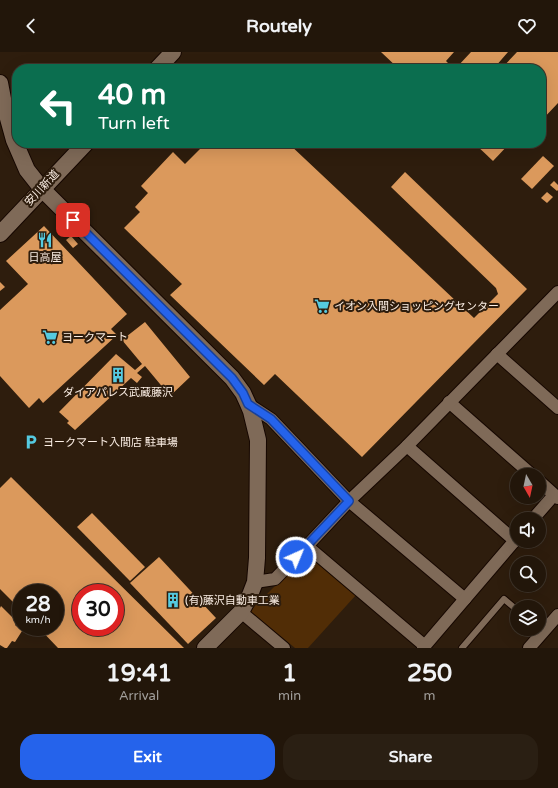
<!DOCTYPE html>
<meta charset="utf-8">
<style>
:root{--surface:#22160a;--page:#2a1f13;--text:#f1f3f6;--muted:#a29f9c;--line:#3f352b;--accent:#2563eb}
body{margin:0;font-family:"Varela Round","Noto Sans JP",sans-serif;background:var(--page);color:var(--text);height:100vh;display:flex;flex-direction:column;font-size:15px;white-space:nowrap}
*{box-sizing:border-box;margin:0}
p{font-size:13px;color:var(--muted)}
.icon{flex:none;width:22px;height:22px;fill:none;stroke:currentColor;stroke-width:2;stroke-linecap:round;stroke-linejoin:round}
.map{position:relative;height:596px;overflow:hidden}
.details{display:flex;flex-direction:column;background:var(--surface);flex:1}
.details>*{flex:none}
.top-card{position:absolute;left:12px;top:12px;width:534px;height:84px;border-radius:16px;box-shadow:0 4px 16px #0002,0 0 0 1px var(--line);background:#0b6e4f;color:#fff;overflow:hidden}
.needle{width:26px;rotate:171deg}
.tools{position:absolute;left:510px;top:416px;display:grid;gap:8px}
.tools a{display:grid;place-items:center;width:36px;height:36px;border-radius:50%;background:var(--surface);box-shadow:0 4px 16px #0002,0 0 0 1px var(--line);font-size:20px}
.speed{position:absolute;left:12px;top:532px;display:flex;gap:8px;font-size:20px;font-weight:700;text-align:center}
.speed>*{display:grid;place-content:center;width:52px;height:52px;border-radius:50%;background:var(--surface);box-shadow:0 4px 16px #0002,0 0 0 1px var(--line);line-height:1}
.speed small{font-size:10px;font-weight:400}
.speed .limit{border:6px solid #d22;background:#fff;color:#111}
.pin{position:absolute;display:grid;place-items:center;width:34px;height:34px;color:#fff;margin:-17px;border-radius:8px;box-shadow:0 2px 6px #0006}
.me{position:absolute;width:44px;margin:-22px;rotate:44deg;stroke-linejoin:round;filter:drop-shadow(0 0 3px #0008)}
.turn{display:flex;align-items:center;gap:14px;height:84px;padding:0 20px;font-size:18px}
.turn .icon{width:52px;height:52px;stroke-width:2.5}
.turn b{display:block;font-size:28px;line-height:34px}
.eta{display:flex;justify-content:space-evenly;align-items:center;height:68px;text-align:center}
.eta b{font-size:24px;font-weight:800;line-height:28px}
.action{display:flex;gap:8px;margin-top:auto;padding:8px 20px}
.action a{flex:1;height:46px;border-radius:16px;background:var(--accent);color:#fff;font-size:16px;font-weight:800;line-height:46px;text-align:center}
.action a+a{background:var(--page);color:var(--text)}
header{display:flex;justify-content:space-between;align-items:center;height:52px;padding:0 20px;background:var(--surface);font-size:18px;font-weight:800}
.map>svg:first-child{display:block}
.green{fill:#512d06}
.building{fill:#db995c;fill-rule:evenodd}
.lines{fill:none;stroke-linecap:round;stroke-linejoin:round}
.service-casing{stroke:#160700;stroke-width:8}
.minor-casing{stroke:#160700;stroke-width:14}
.tertiary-casing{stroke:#160700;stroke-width:18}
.service{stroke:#7f6a58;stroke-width:6}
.minor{stroke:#7f6a58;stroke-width:12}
.tertiary{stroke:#7f6a58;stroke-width:16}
.route-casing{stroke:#184099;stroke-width:10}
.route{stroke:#2563eb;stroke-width:7}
.labels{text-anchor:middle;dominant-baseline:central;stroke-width:4;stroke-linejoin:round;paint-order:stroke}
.street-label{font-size:11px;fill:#fcefe5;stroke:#2e1d0d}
.poi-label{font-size:11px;fill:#fcefe5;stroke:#2e1d0d;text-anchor:start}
</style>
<header><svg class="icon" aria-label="back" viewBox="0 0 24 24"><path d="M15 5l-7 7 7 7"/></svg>Routely<svg class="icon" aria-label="heart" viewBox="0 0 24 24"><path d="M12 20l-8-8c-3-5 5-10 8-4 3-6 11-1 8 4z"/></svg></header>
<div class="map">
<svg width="558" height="596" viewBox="0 0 558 596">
<rect width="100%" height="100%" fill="#2e1d0d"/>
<polygon class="green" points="308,501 356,543 308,596 295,596 250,559"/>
<g class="building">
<polygon points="381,0 454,0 446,9 452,15 450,17 399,17"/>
<polygon points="471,0 508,0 495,15 497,17 458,17 457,15"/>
<polygon points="517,0 558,0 558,51 541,69 541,17 501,17"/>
<polygon points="206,91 288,91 474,266 498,242 496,236 391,135 405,120 527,237 362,405 275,322 264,333 170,243 182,232 124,176 140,160 135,155 148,141 141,134 173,100 185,112"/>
<polygon points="474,91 510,91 493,109"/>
<polygon points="512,91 521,91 516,95"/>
<polygon points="543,104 554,114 532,137 521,127"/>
<polygon points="554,129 558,133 558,138 557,139 550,133"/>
<polygon points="547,140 553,145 547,151 541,146"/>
<polygon points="44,174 127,262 111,277 117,283 43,351 39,346 29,356 0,324 0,258 28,232 6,209"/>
<polygon points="71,184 78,192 73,196 66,188"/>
<polygon points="0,230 5,235 0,239"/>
<polygon points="145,270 190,325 170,344 145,314 137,321 142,325 137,331 131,326 75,378 67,371 69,369 59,360 116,302 135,318 142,312 122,288"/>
<path d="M11,425l173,171h-126l-20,-21h17v-34h-34v17l-21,-21v-101zM81,541h34v34h-34z"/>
<polygon points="92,461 145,515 130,529 77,475"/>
<polygon points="159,505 216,566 188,592 130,531"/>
<polygon points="1,554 17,570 15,573 22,579 15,590 12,589 7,596 5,596 0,593 0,556"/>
</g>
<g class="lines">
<g class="service-casing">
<polyline id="service" points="462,596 504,547 517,558"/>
</g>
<g class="minor-casing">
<g id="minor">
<polyline points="497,302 558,356"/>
<polyline points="449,350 532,423"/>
<polyline points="248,352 271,367 349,449 465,547"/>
<polyline points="407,394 515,489"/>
<polyline points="539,429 558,446"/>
<polyline points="533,467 554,443"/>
<polyline points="307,494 425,594"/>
<polyline points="255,530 275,527 307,494 349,449 407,394 558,240"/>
<polyline points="241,560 284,596"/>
<polyline points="423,596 517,486"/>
<polyline points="529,596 558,563"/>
</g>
</g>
<g class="tertiary-casing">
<g id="tertiary">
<polyline points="157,17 173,0"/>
<polyline points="0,31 4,52 14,88 27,118 42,137 232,326 243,341 248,352 251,359 258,388 257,506 255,530 250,543 241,560 205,596"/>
<polyline points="0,182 86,91"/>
</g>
</g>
<use href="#service" class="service"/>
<use href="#minor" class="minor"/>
<use href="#tertiary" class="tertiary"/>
</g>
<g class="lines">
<g class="route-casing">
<polyline id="route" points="73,168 232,326 243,341 248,352 271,367 349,449 296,505"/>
</g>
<use href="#route" class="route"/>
</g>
<defs>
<g id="restaurant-bare" transform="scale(1.2)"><path d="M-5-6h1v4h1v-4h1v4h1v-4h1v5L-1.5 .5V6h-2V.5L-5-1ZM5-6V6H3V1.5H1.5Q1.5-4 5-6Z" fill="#55cae0" stroke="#2e1d0d" stroke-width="2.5" paint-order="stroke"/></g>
<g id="supermarket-bare" transform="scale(1.2)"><path d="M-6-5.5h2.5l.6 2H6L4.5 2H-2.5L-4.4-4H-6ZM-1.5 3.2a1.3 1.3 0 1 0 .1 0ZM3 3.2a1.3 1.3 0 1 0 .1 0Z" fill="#55cae0" stroke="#2e1d0d" stroke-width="2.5" paint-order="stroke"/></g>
<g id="building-bare" transform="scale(1.2)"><path d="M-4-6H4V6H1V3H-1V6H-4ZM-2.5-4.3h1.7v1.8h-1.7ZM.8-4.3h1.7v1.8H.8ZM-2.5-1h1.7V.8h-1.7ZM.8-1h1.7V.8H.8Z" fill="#55cae0" stroke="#2e1d0d" stroke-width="2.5" paint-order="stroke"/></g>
<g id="parking-bare" transform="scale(1.2)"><path d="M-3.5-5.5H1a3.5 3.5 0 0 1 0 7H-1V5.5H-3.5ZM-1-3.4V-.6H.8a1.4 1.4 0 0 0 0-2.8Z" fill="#55cae0" stroke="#2e1d0d" stroke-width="2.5" paint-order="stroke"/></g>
</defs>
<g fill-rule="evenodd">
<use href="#restaurant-bare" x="45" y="188"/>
<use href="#supermarket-bare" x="322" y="254"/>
<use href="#supermarket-bare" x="50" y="285"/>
<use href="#building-bare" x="118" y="323"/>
<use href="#parking-bare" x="31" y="390"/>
<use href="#building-bare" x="173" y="548"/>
</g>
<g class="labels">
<g class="street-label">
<text transform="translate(42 136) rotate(-47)">安川新道</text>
</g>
<g class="poi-label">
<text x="45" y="205" text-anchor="middle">日高屋</text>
<text x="334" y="254">イオン入間ショッピングセンター</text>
<text x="62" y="285">ヨークマート</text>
<text x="118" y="340" text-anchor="middle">ダイアパレス武蔵藤沢</text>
<text x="43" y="390">ヨークマート入間店 駐車場</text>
<text x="185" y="548">(有)藤沢自動車工業</text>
</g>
</g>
</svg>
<div class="tools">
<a><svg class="needle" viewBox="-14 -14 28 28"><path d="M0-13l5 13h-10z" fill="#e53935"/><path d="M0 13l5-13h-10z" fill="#a29f9c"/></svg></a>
<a><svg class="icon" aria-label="sound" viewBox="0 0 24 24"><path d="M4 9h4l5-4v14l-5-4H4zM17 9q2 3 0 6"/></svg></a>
<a><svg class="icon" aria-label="search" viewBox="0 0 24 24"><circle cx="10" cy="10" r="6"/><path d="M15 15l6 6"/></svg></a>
<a><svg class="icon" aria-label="layers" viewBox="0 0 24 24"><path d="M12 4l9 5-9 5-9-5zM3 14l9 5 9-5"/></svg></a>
</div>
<div class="speed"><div>28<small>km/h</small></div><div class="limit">30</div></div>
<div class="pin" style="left:73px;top:168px;background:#d93025"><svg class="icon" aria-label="arrive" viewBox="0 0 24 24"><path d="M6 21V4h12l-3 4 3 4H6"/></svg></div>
<svg class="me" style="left:296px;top:505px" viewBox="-20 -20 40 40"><circle r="17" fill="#2563eb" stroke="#fff" stroke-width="3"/><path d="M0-11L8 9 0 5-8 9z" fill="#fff"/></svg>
<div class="top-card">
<div class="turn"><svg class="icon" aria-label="left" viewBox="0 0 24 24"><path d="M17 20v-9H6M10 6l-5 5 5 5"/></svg><div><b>40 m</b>Turn left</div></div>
</div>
</div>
<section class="details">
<div class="eta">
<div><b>19:41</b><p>Arrival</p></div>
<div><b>1</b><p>min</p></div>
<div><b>250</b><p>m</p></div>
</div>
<div class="action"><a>Exit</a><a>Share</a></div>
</section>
